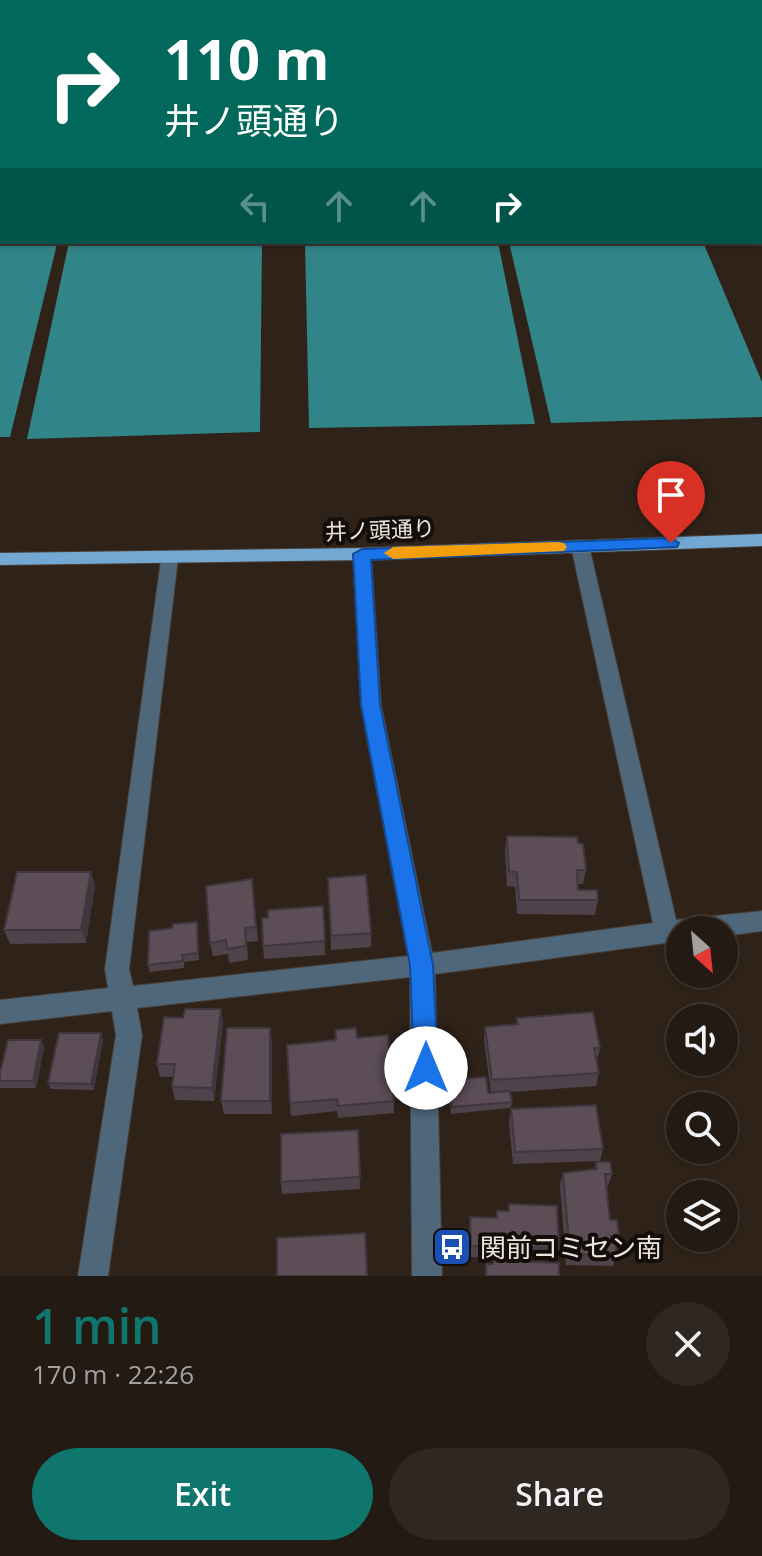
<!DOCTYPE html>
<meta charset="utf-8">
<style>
:root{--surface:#231a13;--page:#2f2721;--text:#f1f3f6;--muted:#a3a1a0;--line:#403833;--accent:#0f766e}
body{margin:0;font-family:"Open Sans","Noto Sans JP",sans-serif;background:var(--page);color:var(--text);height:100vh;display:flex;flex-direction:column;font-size:30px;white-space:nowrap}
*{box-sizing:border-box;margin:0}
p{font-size:26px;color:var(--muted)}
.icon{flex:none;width:44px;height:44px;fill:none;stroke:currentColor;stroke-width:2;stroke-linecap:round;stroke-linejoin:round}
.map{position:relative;height:1276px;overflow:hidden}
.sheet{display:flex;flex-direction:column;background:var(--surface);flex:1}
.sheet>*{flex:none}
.hud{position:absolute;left:0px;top:0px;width:762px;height:244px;box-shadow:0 2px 6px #0004,0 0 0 2px var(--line);background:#00695c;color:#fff;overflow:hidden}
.needle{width:52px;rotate:153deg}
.tools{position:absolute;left:666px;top:916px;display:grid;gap:16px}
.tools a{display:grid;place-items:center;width:72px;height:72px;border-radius:50%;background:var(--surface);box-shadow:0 2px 6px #0004,0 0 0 2px var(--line);font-size:40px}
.pin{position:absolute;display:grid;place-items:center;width:68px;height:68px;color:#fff;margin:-82px -34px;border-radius:50% 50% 50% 0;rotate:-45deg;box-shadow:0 0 8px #0007}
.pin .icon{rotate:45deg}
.me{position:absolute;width:88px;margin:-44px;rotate:0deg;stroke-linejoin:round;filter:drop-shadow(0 0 6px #0008)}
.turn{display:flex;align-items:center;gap:28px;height:168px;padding:0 32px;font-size:36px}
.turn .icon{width:104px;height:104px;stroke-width:2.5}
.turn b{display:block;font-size:56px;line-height:68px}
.lanes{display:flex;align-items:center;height:76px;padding:0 32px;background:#0003;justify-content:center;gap:40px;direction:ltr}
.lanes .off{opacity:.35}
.round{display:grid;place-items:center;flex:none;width:84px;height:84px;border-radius:42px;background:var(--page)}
.headline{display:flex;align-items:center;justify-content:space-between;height:136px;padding:0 32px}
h1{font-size:48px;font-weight:600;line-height:60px;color:var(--accent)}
.button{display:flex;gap:16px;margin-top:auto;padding:16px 32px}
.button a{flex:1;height:92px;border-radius:48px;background:var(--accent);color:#fff;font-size:32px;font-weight:600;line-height:92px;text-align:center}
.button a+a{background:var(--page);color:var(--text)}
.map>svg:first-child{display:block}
.water{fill:#318488}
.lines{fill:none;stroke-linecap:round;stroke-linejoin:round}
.minor-casing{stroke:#4a3e35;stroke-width:2}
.major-casing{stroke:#4a3e35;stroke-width:2}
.minor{fill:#4e677b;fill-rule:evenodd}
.major{fill:#72a8d2;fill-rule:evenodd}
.wall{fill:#4f424b}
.shaded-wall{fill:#40363d}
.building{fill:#5c4d57;stroke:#40363d;stroke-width:2}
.route{fill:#1a73e8;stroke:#114b97;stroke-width:2}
.slow{fill:#f59e0b}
.labels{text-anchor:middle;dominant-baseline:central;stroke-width:8;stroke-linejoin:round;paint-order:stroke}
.street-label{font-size:22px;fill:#ede5de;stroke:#130e09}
.near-poi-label{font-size:26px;fill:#ede5de;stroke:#130e09;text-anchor:start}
</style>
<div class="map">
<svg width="762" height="1276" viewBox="0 0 762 1276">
<rect width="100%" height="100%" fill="#2f2319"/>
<g class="water">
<polygon points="69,242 262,242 260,432 27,439"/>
<polygon points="305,242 498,242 535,424 309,428"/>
<polygon points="509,242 703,242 762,382 762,417 551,423"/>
<polygon points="57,244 10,437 0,437 0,245"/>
</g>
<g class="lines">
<g class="minor-casing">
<g id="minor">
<rect x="293" y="0" width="10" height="2"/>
<rect x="760" y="5" width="2" height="6"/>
<rect x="0" y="16" width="2" height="6"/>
<polygon points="580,540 589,546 676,920 762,911 762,931 724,936 724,930 680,930 680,941 435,974 442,1276 412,1276 410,977 137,1008 142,1035 108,1276 78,1276 116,1035 112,1011 0,1024 0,1000 108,988 105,969 162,553 176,553 178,558 129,969 133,986 408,956 361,705 353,554 362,548 371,554 381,705 432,953 653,923 571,546"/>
</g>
</g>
<g class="major-casing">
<polygon id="major" points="762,534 762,546 362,560 0,565 0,553 362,548"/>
</g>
<use href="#minor" class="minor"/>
<use href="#major" class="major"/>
</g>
<g class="wall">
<polygon points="507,836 578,843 586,870 583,884 578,884 578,890 598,900 595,915 517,914 515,887 507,886 505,850"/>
<polygon points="91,872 95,886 86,943 10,944 4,930"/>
<polygon points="328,878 371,933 371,947 331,950"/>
<polygon points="252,879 258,941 247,942 248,960 229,963 228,954 213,956 210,943"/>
<polygon points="323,906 325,955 264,959 263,946 268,918"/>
<polygon points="198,929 199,960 184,962 184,968 150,972 148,965"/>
<polygon points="221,1009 223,1022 214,1101 175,1100 172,1087 173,1077 160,1077 157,1064 183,1018"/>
<polygon points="517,1018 600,1048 597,1061 599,1073 596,1086 510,1092 512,1102 511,1108 451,1114 449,1093 449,1086 457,1085 458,1079 488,1093 491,1093 484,1040 485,1027 516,1024"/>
<polygon points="357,1038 394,1101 394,1113 338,1118 337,1111 291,1116 290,1103"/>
<polygon points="41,1040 44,1047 36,1088 0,1088 0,1069"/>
<polygon points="103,1040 94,1090 51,1089 48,1083"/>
<polygon points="272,1041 272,1114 224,1114 221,1101"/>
<polygon points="511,1109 603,1149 600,1161 513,1164 509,1122"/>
<polygon points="358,1130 360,1189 282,1194 281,1182"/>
<polygon points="596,1162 612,1174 608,1186 606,1186 610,1220 619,1237 616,1245 617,1255 613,1266 566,1265 560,1185 563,1173 594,1170"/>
<polygon points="509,1204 559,1248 556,1260 469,1257 469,1228 470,1217 495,1218 497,1211 508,1211"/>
</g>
<g class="shaded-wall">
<polygon points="91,872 95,886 86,943 81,930"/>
<polygon points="221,1009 223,1022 214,1101 212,1088"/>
<polygon points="270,1028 272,1041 272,1114 270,1101"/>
<polygon points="101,1033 103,1040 94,1090 91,1084"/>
<polygon points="41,1040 44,1047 36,1088 33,1081"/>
</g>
<g class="building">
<polygon points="507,836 577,837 578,843 583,844 586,870 577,870 578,890 597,890 598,900 519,900 517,872 509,872"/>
<polygon points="17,872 91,872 81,930 4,930"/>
<polygon points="366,875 371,933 331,936 328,878"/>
<polygon points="252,879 256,927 245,928 246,946 227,949 226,940 210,943 206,886"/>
<polygon points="323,906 325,941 263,946 262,918 268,918 268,910"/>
<polygon points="197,922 198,953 182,955 183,961 148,965 149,931 172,928 173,924"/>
<polygon points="185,1009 221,1009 212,1088 172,1087 175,1064 157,1064 164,1017 183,1018"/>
<polygon points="593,1012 600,1048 594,1048 599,1073 492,1080 485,1027 518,1024 517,1018"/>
<polygon points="227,1028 270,1028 270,1101 221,1101"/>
<polygon points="356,1028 357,1038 388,1035 394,1101 338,1106 337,1099 290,1103 287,1045 336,1040 335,1030"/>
<polygon points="59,1033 101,1033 91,1084 48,1083"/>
<polygon points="8,1040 41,1040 33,1081 0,1081 0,1069 1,1069"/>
<polygon points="486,1077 488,1093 510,1091 512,1102 452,1107 449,1086 459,1085 458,1079"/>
<polygon points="596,1105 603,1149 515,1152 511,1109"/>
<polygon points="358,1130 360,1177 281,1182 281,1134"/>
<polygon points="596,1162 610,1162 612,1174 605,1174 610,1220 617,1220 619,1237 611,1236 612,1243 616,1243 617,1255 570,1254 563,1173 597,1169"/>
<polygon points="509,1204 557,1206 559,1248 471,1246 470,1217 497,1218 497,1211 509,1211"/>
<polygon points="365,1233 367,1276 277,1276 277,1238"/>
<polygon points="494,1260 559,1263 559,1276 486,1276 486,1264 493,1264"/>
</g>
<polygon class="route" points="671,538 679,543 677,547 371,560 380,705 433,965 438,1068 434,1076 426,1079 417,1076 414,1068 410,965 361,705 353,554 362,549"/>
<polygon class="slow" points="558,542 564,543 567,547 564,551 393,559 384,553 393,547"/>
<defs>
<g id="bus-square" transform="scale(2)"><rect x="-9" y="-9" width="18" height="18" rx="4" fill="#1a4fb4" stroke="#130e09"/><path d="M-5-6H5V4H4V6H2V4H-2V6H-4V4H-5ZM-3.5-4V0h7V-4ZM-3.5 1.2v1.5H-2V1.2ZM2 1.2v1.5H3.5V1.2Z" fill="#fff"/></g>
</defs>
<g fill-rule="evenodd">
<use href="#bus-square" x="452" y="1247"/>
</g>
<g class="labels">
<g class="street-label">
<text transform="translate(380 529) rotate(-2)">井ノ頭通り</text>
</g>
<g class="near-poi-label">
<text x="480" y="1247">関前コミセン南</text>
</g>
</g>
</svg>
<div class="tools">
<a><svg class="needle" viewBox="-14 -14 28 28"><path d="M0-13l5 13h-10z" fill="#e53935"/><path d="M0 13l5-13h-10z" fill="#a3a1a0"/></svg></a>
<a><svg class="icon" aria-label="sound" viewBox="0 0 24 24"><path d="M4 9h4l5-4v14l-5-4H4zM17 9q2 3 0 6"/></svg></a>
<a><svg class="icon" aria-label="search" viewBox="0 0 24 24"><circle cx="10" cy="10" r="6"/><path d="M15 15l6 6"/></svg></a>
<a><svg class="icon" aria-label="layers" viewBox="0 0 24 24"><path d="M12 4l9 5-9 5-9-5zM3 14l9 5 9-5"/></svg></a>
</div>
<div class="pin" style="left:671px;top:543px;background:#d93025"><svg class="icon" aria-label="arrive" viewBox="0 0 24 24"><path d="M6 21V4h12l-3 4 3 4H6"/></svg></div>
<svg class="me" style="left:426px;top:1068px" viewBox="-20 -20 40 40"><circle r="19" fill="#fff"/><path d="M0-13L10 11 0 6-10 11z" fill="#1a73e8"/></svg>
<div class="hud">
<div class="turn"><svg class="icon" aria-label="right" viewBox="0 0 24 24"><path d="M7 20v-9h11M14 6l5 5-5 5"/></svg><div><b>110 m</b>井ノ頭通り</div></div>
<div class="lanes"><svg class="icon off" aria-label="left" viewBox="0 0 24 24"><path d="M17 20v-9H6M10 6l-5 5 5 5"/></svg><svg class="icon off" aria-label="ahead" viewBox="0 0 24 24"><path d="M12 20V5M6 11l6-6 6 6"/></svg><svg class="icon off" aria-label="ahead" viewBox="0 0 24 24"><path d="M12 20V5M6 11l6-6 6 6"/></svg><svg class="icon" aria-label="right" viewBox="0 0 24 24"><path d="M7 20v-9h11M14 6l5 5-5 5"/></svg></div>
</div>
</div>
<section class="sheet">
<div class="headline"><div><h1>1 min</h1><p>170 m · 22:26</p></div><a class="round"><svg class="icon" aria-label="close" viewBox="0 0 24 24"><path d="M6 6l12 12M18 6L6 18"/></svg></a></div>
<div class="button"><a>Exit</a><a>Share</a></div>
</section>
